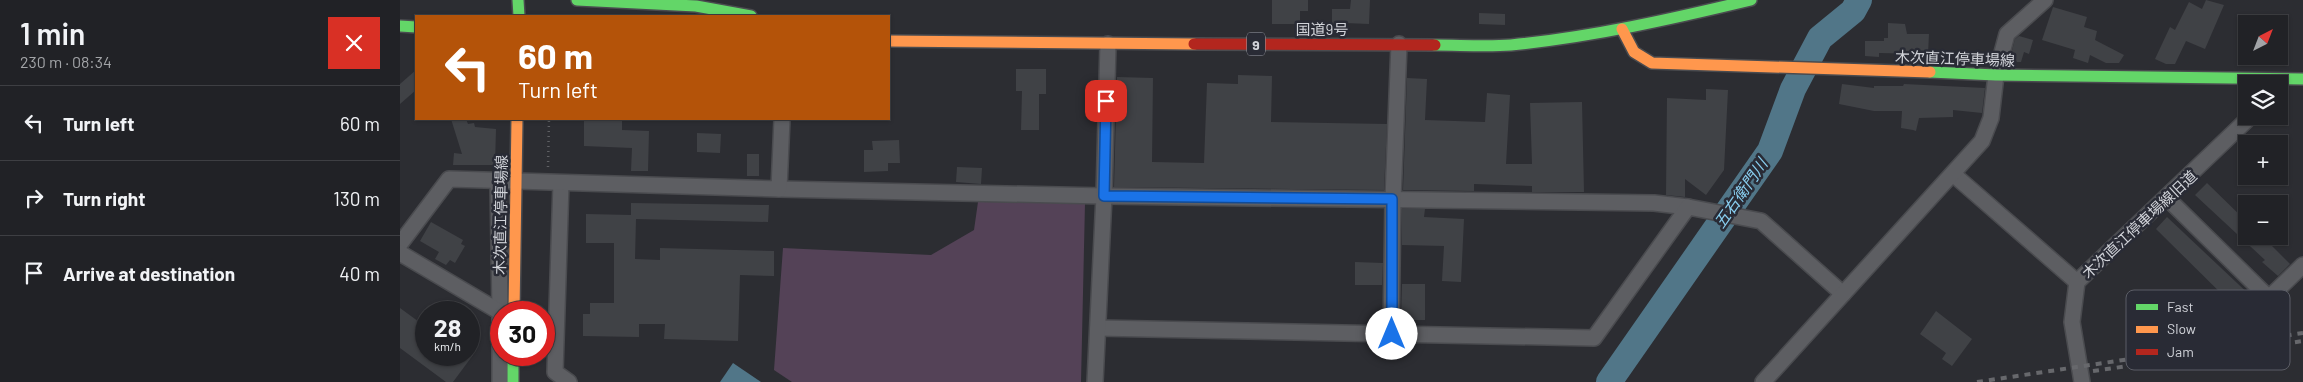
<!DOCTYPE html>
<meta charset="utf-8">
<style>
:root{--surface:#212226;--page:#2d2f32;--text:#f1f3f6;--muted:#a2a4a7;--line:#3e3f43}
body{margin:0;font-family:Barlow,"Noto Sans JP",sans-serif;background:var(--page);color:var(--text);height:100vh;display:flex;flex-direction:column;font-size:19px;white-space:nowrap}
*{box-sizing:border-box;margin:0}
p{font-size:16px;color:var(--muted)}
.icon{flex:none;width:28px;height:28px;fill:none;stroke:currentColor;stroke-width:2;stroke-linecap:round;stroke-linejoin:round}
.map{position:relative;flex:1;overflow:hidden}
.drawer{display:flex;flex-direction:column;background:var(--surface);width:400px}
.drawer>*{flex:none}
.guide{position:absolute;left:15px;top:15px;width:475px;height:105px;border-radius:0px;box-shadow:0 1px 4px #0004,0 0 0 1px var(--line);background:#b45309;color:#fff;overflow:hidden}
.needle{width:32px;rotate:42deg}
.buttons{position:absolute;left:1838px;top:15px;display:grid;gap:10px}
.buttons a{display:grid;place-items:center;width:50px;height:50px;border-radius:0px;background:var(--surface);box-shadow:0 1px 4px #0004,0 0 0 1px var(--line);font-size:25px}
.speed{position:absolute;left:15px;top:301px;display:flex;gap:10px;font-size:25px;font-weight:700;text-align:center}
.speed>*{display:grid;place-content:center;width:65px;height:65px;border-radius:50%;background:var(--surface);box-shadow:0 1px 4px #0004,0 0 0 1px var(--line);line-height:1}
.speed small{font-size:12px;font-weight:400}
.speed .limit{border:8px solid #d22;background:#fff;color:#111}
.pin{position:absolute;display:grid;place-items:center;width:42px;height:42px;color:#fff;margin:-21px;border-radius:10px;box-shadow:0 2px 8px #0006}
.me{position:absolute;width:55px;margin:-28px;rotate:0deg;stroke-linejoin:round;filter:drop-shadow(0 0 4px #0008)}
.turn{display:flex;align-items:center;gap:18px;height:105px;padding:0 20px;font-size:22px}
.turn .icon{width:65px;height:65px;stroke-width:2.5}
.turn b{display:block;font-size:35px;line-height:42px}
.round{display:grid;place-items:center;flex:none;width:52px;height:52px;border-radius:0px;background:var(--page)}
.head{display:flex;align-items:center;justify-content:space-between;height:85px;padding:0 20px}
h1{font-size:30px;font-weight:600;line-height:38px}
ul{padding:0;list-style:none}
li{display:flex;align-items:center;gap:15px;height:75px;padding:0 20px;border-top:1px solid var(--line)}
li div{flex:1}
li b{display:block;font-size:19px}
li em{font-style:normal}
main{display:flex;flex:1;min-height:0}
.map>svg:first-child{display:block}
.green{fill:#544257}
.water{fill:#517688}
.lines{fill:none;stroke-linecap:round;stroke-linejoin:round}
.river{stroke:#517688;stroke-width:26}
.building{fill:#404246}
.street-casing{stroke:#4a4b4f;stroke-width:18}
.fast-casing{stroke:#4a4b4f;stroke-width:14}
.slow-casing{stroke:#4a4b4f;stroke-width:14}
.jam-casing{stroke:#4a4b4f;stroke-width:14}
.path{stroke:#5f6064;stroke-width:2.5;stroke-dasharray:1 4;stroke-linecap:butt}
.street{stroke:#5d5e62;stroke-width:15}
.fast{stroke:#63d668;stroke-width:11}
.slow{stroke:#ff974d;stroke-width:11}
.jam{stroke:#b3261e;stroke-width:11}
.rail{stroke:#67686c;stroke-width:4;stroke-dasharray:6 6;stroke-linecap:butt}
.route-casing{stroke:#114b97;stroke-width:12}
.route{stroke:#1a73e8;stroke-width:9}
.labels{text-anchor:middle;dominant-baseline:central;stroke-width:5;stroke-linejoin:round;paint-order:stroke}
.shield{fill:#292b35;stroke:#9fa1a8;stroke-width:1}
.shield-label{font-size:14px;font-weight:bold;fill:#d1d3d9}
.street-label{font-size:15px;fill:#d1d3d9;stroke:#292b35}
.water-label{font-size:16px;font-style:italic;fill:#88cdee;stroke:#292b35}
.key{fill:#292b35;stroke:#5b5d66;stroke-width:1}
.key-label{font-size:14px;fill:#d1d3d9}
</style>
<main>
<section class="drawer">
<div class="head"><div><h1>1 min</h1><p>230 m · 08:34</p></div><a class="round" style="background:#d93025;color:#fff"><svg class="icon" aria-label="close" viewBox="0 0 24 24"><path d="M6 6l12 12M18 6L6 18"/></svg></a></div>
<ul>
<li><svg class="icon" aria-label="left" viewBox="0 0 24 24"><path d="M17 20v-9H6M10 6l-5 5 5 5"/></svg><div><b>Turn left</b></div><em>60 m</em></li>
<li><svg class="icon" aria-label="right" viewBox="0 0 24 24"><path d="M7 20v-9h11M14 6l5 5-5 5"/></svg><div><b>Turn right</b></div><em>130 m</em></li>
<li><svg class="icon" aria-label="arrive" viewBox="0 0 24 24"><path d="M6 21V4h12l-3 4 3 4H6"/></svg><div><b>Arrive at destination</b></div><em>40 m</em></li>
</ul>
</section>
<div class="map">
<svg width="1903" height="382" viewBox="0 0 1903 382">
<rect width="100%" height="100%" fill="#2c2d32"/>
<polygon class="green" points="578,202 685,203 681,382 392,382 374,370 383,248 531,255 574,230"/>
<polygon class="water" points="333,363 361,382 320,382"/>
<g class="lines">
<polyline class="river" points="1209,382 1370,151 1393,89 1420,38 1453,11 1459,0"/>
</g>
<g class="building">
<polygon points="872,0 908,0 908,11 900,11 900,24 872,24"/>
<polygon points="951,0 970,0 969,24 945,23 945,25 932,25 932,9 950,9"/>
<polygon points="1806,0 1824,5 1805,49 1786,41 1775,64 1766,64 1755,59 1770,27 1775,30 1789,2 1802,9"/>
<polygon points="1653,7 1687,17 1684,27 1697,31 1695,40 1724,55 1719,63 1706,63 1690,55 1688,63 1673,58 1675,50 1642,40"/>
<polygon points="1079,13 1105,14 1105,25 1079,24"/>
<polygon points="1488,23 1505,24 1507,34 1529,34 1528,54 1479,53 1479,57 1465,56 1465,41 1484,41 1484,38 1488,38"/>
<polygon points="1619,36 1633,40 1629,54 1624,52 1621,62 1609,62 1615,39"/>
<polygon points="616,69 646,69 646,94 639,94 639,130 621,130 622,91 616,91"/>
<polygon points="16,70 16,90 0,104 0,84"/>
<polygon points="838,75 872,76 871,122 987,124 984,190 714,187 717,77 753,78 752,162 804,163 807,83 838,84"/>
<polygon points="1007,78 1027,79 1025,120 1085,122 1087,93 1110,95 1106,164 1132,164 1130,103 1182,102 1184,192 1132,192 1132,186 1074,184 1074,191 1003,190"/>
<polygon points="1442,84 1474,88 1474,86 1503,86 1504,84 1585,88 1582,113 1553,110 1553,117 1519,118 1516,131 1513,130 1501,128 1502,111 1474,111 1439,104"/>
<polygon points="1306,89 1328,90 1324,170 1306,195 1285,179 1285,197 1266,195 1267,98 1306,100"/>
<polygon points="51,119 66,119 68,124 74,123 75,127 96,129 95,165 53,165 54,153 62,154"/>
<polygon points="184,120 222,121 222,130 249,131 248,171 231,171 232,148 184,146"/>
<polygon points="297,133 321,134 320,153 297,152"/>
<polygon points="499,140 500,163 488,163 488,171 464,172 464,150 473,150 472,141"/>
<rect x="347" y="154" width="12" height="22"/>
<polygon points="557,167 582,168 581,184 556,182"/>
<polygon points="1807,183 1846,221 1846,236 1862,236 1890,264 1878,276 1862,262 1865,260 1795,195"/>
<polygon points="231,203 369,205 368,222 236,219 235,259 260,260 260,248 374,251 374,276 340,275 338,341 264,339 265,324 239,324 239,337 183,336 183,314 190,314 190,303 214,303 214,243 186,243 186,214 231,215"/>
<polygon points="1002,209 1025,209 1024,217 1064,219 1061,282 1042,281 1044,246 1002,245"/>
<polygon points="1767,217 1854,299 1841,313 1756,229"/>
<polygon points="31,222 63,240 61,244 65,246 55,263 50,260 46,265 35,259 39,252 20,241"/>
<polygon points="955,262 983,263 982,285 955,285"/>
<polygon points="1002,284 1025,284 1025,320 1001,320"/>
<polygon points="0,308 26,327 26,355 73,355 53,382 46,382 0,348"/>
<polygon points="1536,311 1572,339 1552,366 1542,359 1546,353 1520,334"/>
</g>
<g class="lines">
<g class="street-casing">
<g id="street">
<polyline points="1553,174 1677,282"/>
<polyline points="98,180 100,312"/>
<polyline points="161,183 155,372 169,382"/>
<polyline points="379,189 704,196 1254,203 1288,207"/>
<polyline points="1767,198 1869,298 1903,265"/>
<polyline points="0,244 49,179 379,189 382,119"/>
<polyline points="0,253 100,312 100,382"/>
<polyline points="698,328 1194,338 1288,207 1361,221 1443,294"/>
<polyline points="991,334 993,199 999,44"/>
<polyline points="695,382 704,196 708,44"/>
<polyline points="1363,382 1582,141 1591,118 1596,75 1607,34 1645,0"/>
<polyline points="1682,382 1672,322 1677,282 1851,116"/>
</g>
</g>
<g class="fast-casing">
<g id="fast">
<polyline points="118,0 119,16"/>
<polyline points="177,0 296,6 351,16"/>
<polyline points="0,26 16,27"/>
<path d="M1035,45c25,0 51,2 76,0 81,-8 161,-26 240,-45"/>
<polyline points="1530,72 1596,75 1903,79"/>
<polyline points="113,355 113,382"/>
</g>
</g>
<g class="slow-casing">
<g id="slow">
<polyline points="1222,29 1234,52 1252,63 1530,72"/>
<polyline points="489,41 794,44"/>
<polyline points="114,312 117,119"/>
</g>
</g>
<g class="jam-casing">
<polyline id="jam" points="794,44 1035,45"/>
</g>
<polyline class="path" points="148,167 149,119"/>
<use href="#street" class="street"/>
<use href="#fast" class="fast"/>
<use href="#slow" class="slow"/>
<use href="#jam" class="jam"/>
<g class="rail">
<polyline points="1693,371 1903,341"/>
<polyline points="1577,382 1903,333"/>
</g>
</g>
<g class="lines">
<g class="route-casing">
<polyline id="route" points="706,101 704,196 992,199 992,334"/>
</g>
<use href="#route" class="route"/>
</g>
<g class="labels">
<rect class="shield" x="847" y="32.5" width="18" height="23" rx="4"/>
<g class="shield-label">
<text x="856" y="44">9</text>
</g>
<g class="street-label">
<text x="922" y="29">国道9号</text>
<text transform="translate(1555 58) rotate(2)">木次直江停車場線</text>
<text transform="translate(100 215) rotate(-89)">木次直江停車場線</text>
<text transform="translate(1739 224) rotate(-43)">木次直江停車場線旧道</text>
</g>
<g class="water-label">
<text transform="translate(1340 193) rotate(-55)">五右衛門川</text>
</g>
</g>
<rect x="1726" y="290" width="164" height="80" rx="8" class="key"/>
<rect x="1736" y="304" width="22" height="6" fill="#63d668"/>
<rect x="1736" y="326" width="22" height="7" fill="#ff974d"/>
<rect x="1736" y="349" width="22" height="6" fill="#b3261e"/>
<g class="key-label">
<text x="1767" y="312">Fast</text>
<text x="1767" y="334">Slow</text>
<text x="1767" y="357">Jam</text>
</g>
</svg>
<div class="buttons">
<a><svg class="needle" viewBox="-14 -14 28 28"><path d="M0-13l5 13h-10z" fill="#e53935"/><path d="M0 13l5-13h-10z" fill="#a2a4a7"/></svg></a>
<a><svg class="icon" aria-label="layers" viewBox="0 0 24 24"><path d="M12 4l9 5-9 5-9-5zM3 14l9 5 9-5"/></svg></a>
<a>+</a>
<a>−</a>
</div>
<div class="speed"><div>28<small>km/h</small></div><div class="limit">30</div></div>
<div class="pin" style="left:706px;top:101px;background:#d93025"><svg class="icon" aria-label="arrive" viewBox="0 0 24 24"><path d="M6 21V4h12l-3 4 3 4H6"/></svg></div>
<svg class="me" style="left:992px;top:334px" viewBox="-20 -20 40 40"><circle r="19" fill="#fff"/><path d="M0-13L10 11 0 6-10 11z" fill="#1a73e8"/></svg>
<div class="guide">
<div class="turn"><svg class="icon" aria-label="left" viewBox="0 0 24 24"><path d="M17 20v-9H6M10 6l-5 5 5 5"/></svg><div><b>60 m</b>Turn left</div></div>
</div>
</div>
</main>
